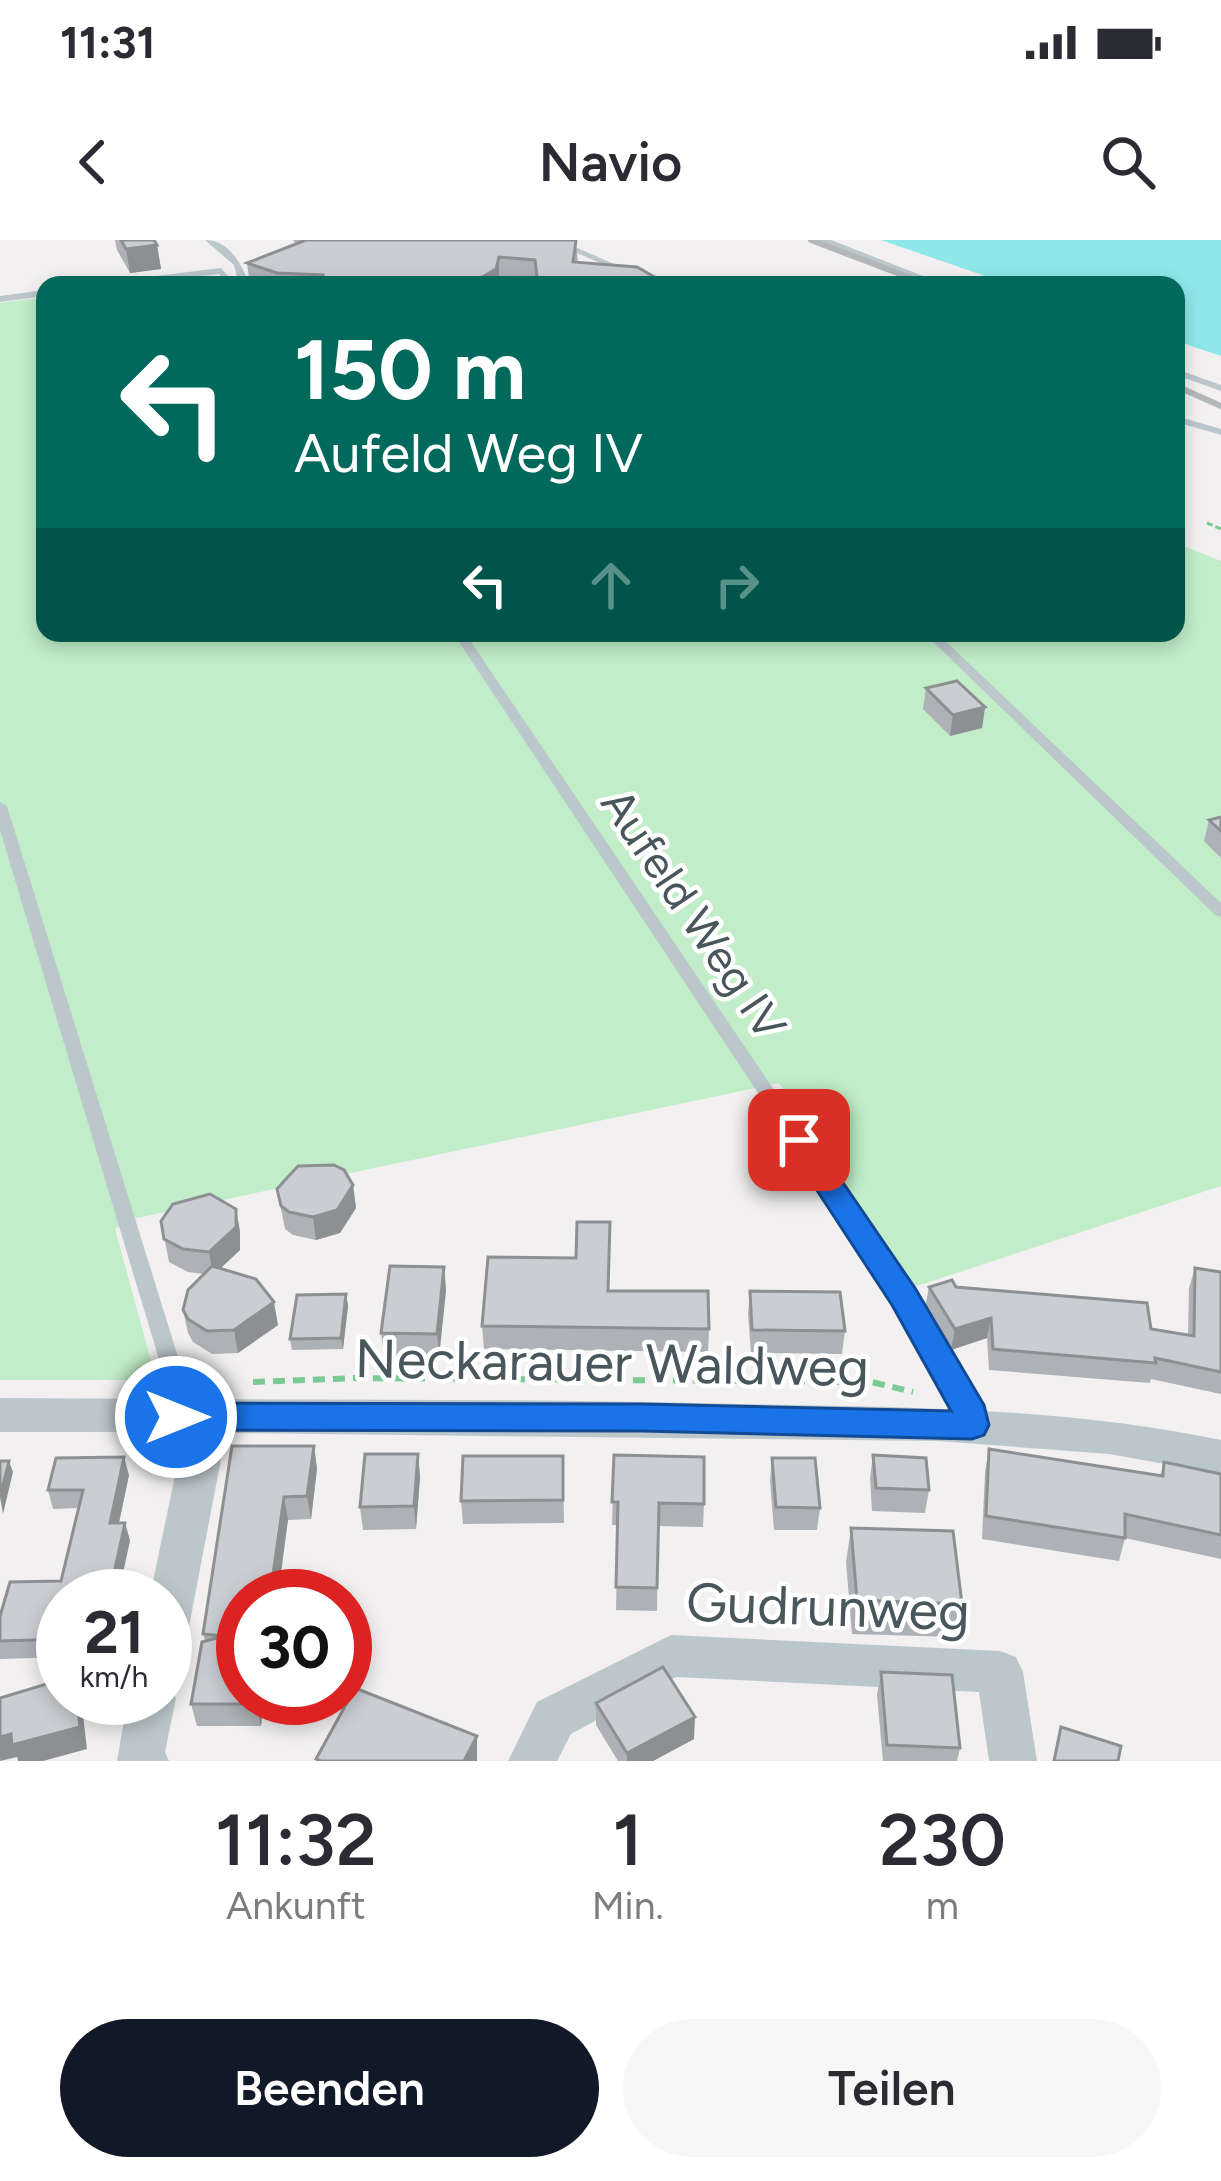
<!DOCTYPE html>
<html lang="de">
<style>
:root{--surface:#fff;--page:#f7f7f7;--text:#2b2b33;--muted:#7c7c81;--accent:#111827}
body{margin:0;font-family:Figtree,sans-serif;background:var(--page);color:var(--text);height:100vh;display:flex;flex-direction:column;font-size:45px;white-space:nowrap}
*{box-sizing:border-box;margin:0}
p{font-size:39px;color:var(--muted)}
.icon{flex:none;width:66px;height:66px;fill:none;stroke:currentColor;stroke-width:2;stroke-linecap:round;stroke-linejoin:round}
.map{position:relative;height:1521px;overflow:hidden}
.panel{display:flex;flex-direction:column;background:var(--surface);flex:1}
.panel>*{flex:none}
.banner{position:absolute;left:36px;top:36px;width:1149px;height:366px;border-radius:24px;box-shadow:0 6px 18px #0003;background:#00695c;color:#fff;overflow:hidden}
.speed{position:absolute;left:36px;top:1329px;display:flex;gap:24px;font-size:60px;font-weight:700;text-align:center}
.speed>*{display:grid;place-content:center;width:156px;height:156px;border-radius:50%;background:var(--surface);box-shadow:0 6px 18px #0003;line-height:1}
.speed small{font-size:30px;font-weight:400}
.speed .limit{border:18px solid #d22;background:#fff;color:#111}
.pin{position:absolute;display:grid;place-items:center;width:102px;height:102px;color:#fff;margin:-51px;border-radius:24px;box-shadow:0 6px 18px #0006}
.me{position:absolute;width:132px;margin:-66px;rotate:90deg;stroke-linejoin:round;filter:drop-shadow(0 0 9px #0008)}
.turn{display:flex;align-items:center;gap:42px;height:252px;padding:0 60px;font-size:54px}
.turn .icon{width:156px;height:156px;stroke-width:2.5}
.turn b{display:block;font-size:84px;line-height:102px}
.lanes{display:flex;align-items:center;height:114px;padding:0 60px;background:#0003;justify-content:center;gap:60px;direction:ltr}
.lanes .off{opacity:.35}
.eta{display:flex;justify-content:space-evenly;align-items:center;height:204px;text-align:center}
.eta b{font-size:72px;font-weight:600;line-height:84px}
.button{display:flex;gap:24px;margin-top:auto;padding:24px 60px}
.button a{flex:1;height:138px;border-radius:72px;background:var(--accent);color:#fff;font-size:48px;font-weight:600;line-height:138px;text-align:center}
.button a+a{background:var(--page);color:var(--text)}
.status{display:flex;justify-content:space-between;align-items:center;height:84px;padding:0 60px;background:var(--surface);direction:ltr}
.status svg{height:33px;fill:currentColor}
header{display:flex;justify-content:space-between;align-items:center;height:156px;padding:0 60px;background:var(--surface);font-size:54px;font-weight:600}
.map>svg:first-child{display:block}
.green{fill:#c1eec9}
.water{fill:#90e7e9}
.lines{fill:none;stroke-linecap:round;stroke-linejoin:round}
.path-far1{stroke:#7aca93;stroke-width:3;stroke-dasharray:6 3;stroke-linecap:butt}
.path{stroke:#7aca93;stroke-width:6;stroke-dasharray:12 8;stroke-linecap:butt}
.lane{fill:#bcc7cc;fill-rule:evenodd}
.street{fill:#bcc7cc;fill-rule:evenodd}
.rail{stroke:#b2b7ba;stroke-width:6}
.wall{fill:#aeb1b5}
.shaded-wall{fill:#8d9093}
.building{fill:#caced2;stroke:#8d9093;stroke-width:3}
.route{fill:#1a73e8;stroke:#114b97;stroke-width:3}
.labels{text-anchor:middle;dominant-baseline:central;stroke-width:9;stroke-linejoin:round;paint-order:stroke}
.street-label{font-size:45px;fill:#49575d;stroke:#fff}
.near-street-label{font-size:54px;fill:#49575d;stroke:#fff}
</style>
<div class="status"><b>11:31</b><svg viewBox="0 0 49 12"><path d="M0 12V9h3v3zM5 12V6h3v6zM10 12V3h3v9zM15 12V0h3v12zM26 1h20v11H26zM47 4h2v5h-2z"/></svg></div>
<header><svg class="icon" aria-label="back" viewBox="0 0 24 24"><path d="M15 5l-7 7 7 7"/></svg>Navio<svg class="icon" aria-label="search" viewBox="0 0 24 24"><circle cx="10" cy="10" r="6"/><path d="M15 15l6 6"/></svg></header>
<div class="map">
<svg width="1221" height="1521" viewBox="0 0 1221 1521">
<rect width="100%" height="100%" fill="#f2f0f0"/>
<polygon class="green" points="45,57 45,393 1176,393 1176,303 1221,321 1221,946 914,1047 779,843 132,979 115,989 153,1128 133,1140 0,1140 0,63"/>
<polygon class="water" points="881,0 1221,0 1221,116 1176,101 1176,45 1011,45"/>
<g class="lines">
<polyline class="path-far1" points="1207,283 1221,289"/>
<polyline class="path" points="253,1142 356,1138 872,1142 913,1152"/>
<g class="lane">
<path d="M205,0c24,0 38,25 44,45h-10l-5,-20z"/>
<polygon points="548,0 559,0 662,45 649,45"/>
<polygon points="819,0 831,0 946,45 933,45"/>
<polygon points="221,28 236,45 226,45 219,34 130,45 102,45 107,42"/>
<polygon points="45,50 45,56 0,62 0,56"/>
<polygon points="1176,129 1221,145 1221,151 1176,135"/>
<polygon points="1176,176 1221,189 1221,195 1176,182"/>
<polygon points="453,393 465,393 910,1051 977,1165 982,1185 979,1191 972,1193 965,1191 957,1166 896,1061"/>
<polygon points="924,393 937,393 1221,663 1221,677 1215,675"/>
<polygon points="0,562 7,566 187,1146 186,1176 183,1182 176,1184 169,1182 166,1176 167,1146 0,590"/>
</g>
<g class="street">
<path d="M0,1158c246,2 493,0 739,6 162,3 323,3 482,36v34l-112,-20 -171,-13 -712,-8 -38,199 -7,14 -16,6v-56h-15l34,-164h-184z"/>
<polygon points="671,1395 1000,1411 1016,1417 1023,1432 1037,1521 989,1521 979,1452 676,1437 571,1494 557,1521 508,1521 537,1462"/>
<polygon points="165,1441 176,1458 165,1512 169,1521 117,1521 128,1458 165,1458"/>
</g>
<g class="rail">
<polyline points="811,0 929,45"/>
<polyline points="1176,146 1221,166"/>
</g>
</g>
<g class="wall">
<polygon points="115,0 154,0 157,5 161,29 130,33 117,10"/>
<polygon points="293,0 576,0 578,22 665,43 664,45 535,45 500,42 499,45 250,45 247,23 296,4"/>
<polygon points="926,448 985,467 982,488 950,496 923,469"/>
<polygon points="1221,577 1221,618 1204,601 1209,580"/>
<polygon points="353,945 356,968 340,993 316,1000 293,995 285,989 277,949"/>
<polygon points="236,969 240,992 240,1010 220,1029 278,1085 238,1113 212,1114 193,1102 188,1093 183,1070 204,1034 188,1032 169,1022 161,981"/>
<polygon points="444,1027 446,1050 439,1117 384,1116 381,1093"/>
<polygon points="1195,1028 1221,1032 1221,1154 1151,1139 1150,1143 989,1130 987,1098 951,1110 925,1068 929,1047 956,1047 1151,1089 1188,1095 1189,1048"/>
<polygon points="608,1051 709,1089 708,1112 484,1109 482,1086"/>
<polygon points="750,1051 845,1091 842,1114 751,1113 748,1074"/>
<polygon points="346,1054 348,1066 343,1109 292,1110 290,1099"/>
<polygon points="314,1206 317,1229 311,1279 288,1280 243,1458 264,1458 261,1486 197,1486 191,1464 205,1401 203,1394"/>
<polygon points="989,1209 1160,1236 1164,1222 1221,1234 1221,1319 1125,1298 1119,1321 982,1299 985,1232"/>
<polygon points="418,1214 420,1237 416,1289 363,1290 360,1267"/>
<polygon points="614,1215 704,1264 703,1287 658,1286 657,1371 616,1370 618,1285 612,1285"/>
<polygon points="873,1215 929,1250 925,1273 872,1271 870,1238"/>
<polygon points="563,1216 564,1283 463,1284 461,1261"/>
<polygon points="772,1218 820,1268 817,1290 774,1290 770,1241"/>
<polygon points="129,1235 119,1283 125,1283 130,1301 63,1356 63,1417 0,1419 0,1376 61,1341 78,1268 53,1269 48,1250"/>
<polygon points="851,1288 962,1364 955,1397 852,1394 846,1322"/>
<polygon points="881,1432 960,1508 957,1521 883,1521 877,1455"/>
<polygon points="596,1463 694,1499 653,1521 618,1521 596,1485"/>
</g>
<g class="shaded-wall">
<polygon points="157,5 161,29 130,33 126,9"/>
<polygon points="499,17 499,45 479,45 479,39"/>
<polygon points="985,467 982,488 950,496 953,475"/>
<polygon points="353,945 356,968 340,993 316,1000 313,977"/>
<polygon points="236,969 240,992 240,1010 213,1035 209,1012"/>
<polygon points="444,1027 446,1050 439,1117 437,1094"/>
<polygon points="346,1054 348,1066 343,1109 341,1098"/>
<polygon points="274,1062 278,1085 238,1113 234,1090"/>
<polygon points="991,1078 987,1098 951,1110 955,1089"/>
<polygon points="314,1206 317,1229 311,1279 307,1256"/>
<polygon points="418,1214 420,1237 416,1289 414,1266"/>
<polygon points="124,1217 129,1235 115,1301 110,1283"/>
<polygon points="9,1221 13,1232 3,1274 0,1257"/>
<polygon points="284,1257 288,1280 278,1356 270,1356"/>
<polygon points="125,1283 130,1301 118,1356 112,1342"/>
<polygon points="77,1458 81,1458 87,1509 43,1521 18,1521 17,1517 0,1521 0,1497 11,1494"/>
<polygon points="257,1458 264,1458 261,1486 256,1464"/>
<polygon points="695,1477 694,1499 653,1521 627,1521 627,1513"/>
<polygon points="477,1496 477,1521 464,1521"/>
</g>
<g class="building">
<polygon points="121,0 154,0 157,5 126,9"/>
<polygon points="306,0 576,0 573,22 637,27 665,43 662,45 538,45 535,20 499,17 496,29 479,39 419,40 416,45 322,45 323,35 277,33 247,23"/>
<polygon points="957,441 985,467 953,475 926,448"/>
<polygon points="1221,577 1221,591 1209,580"/>
<polygon points="334,925 344,930 353,945 337,970 313,977 289,972 281,966 277,949 298,926"/>
<polygon points="210,954 236,969 236,987 209,1012 183,1009 164,999 161,981 173,964"/>
<polygon points="577,982 610,982 608,1051 708,1051 709,1089 482,1086 488,1017 576,1018"/>
<polygon points="212,1026 256,1039 274,1062 234,1090 207,1091 188,1079 183,1070 188,1050"/>
<polygon points="390,1026 444,1027 437,1094 381,1093"/>
<polygon points="1195,1028 1221,1032 1221,1132 1155,1118 1156,1123 993,1109 991,1078 955,1089 929,1047 952,1040 956,1047 1147,1063 1151,1089 1194,1096"/>
<polygon points="750,1051 840,1052 845,1091 752,1090"/>
<polygon points="346,1054 341,1098 290,1099 297,1055"/>
<polygon points="232,1206 314,1206 307,1256 284,1257 270,1356 243,1356 243,1458 257,1458 256,1464 191,1464 202,1402 224,1396 203,1394"/>
<polygon points="989,1209 1163,1236 1164,1222 1221,1234 1221,1295 1125,1274 1125,1298 986,1276"/>
<polygon points="365,1214 418,1214 414,1266 360,1267"/>
<polygon points="614,1215 704,1217 704,1264 659,1263 657,1348 616,1347 618,1262 612,1262"/>
<polygon points="873,1215 926,1218 929,1250 876,1248"/>
<polygon points="463,1216 563,1216 563,1260 461,1261"/>
<polygon points="124,1217 110,1283 125,1283 112,1342 123,1342 120,1356 63,1356 63,1399 0,1401 0,1376 10,1342 61,1341 83,1250 48,1250 56,1218"/>
<polygon points="772,1218 815,1218 820,1268 776,1267"/>
<polygon points="0,1221 9,1221 0,1257"/>
<polygon points="851,1288 953,1291 962,1364 857,1360"/>
<polygon points="663,1427 695,1477 627,1513 596,1463"/>
<polygon points="881,1432 952,1435 960,1508 887,1505"/>
<polygon points="63,1439 63,1458 77,1458 80,1487 12,1505 11,1494 0,1497 0,1458"/>
<polygon points="355,1448 477,1496 464,1521 321,1521 316,1519"/>
<polygon points="1061,1487 1121,1506 1118,1521 1054,1521"/>
</g>
<polygon class="route" points="799,890 809,893 915,1048 984,1165 989,1185 984,1195 972,1199 643,1191 176,1190 163,1186 158,1177 163,1167 176,1163 643,1164 951,1171 892,1065 784,900"/>
<g class="labels">
<g class="street-label">
<text transform="translate(694 674) rotate(56)">Aufeld Weg IV</text>
</g>
<g class="near-street-label">
<text transform="translate(612 1123) rotate(1)">Neckarauer Waldweg</text>
<text transform="translate(828 1367) rotate(2)">Gudrunweg</text>
</g>
</g>
</svg>
<div class="speed"><div>21<small>km/h</small></div><div class="limit">30</div></div>
<div class="pin" style="left:799px;top:900px;background:#d93025"><svg class="icon" aria-label="arrive" viewBox="0 0 24 24"><path d="M6 21V4h12l-3 4 3 4H6"/></svg></div>
<svg class="me" style="left:176px;top:1177px" viewBox="-20 -20 40 40"><circle r="17" fill="#1a73e8" stroke="#fff" stroke-width="3"/><path d="M0-11L8 9 0 5-8 9z" fill="#fff"/></svg>
<div class="banner">
<div class="turn"><svg class="icon" aria-label="left" viewBox="0 0 24 24"><path d="M17 20v-9H6M10 6l-5 5 5 5"/></svg><div><b>150 m</b>Aufeld Weg IV</div></div>
<div class="lanes"><svg class="icon" aria-label="left" viewBox="0 0 24 24"><path d="M17 20v-9H6M10 6l-5 5 5 5"/></svg><svg class="icon off" aria-label="ahead" viewBox="0 0 24 24"><path d="M12 20V5M6 11l6-6 6 6"/></svg><svg class="icon off" aria-label="right" viewBox="0 0 24 24"><path d="M7 20v-9h11M14 6l5 5-5 5"/></svg></div>
</div>
</div>
<section class="panel">
<div class="eta">
<div><b>11:32</b><p>Ankunft</p></div>
<div><b>1</b><p>Min.</p></div>
<div><b>230</b><p>m</p></div>
</div>
<div class="button"><a>Beenden</a><a>Teilen</a></div>
</section>
